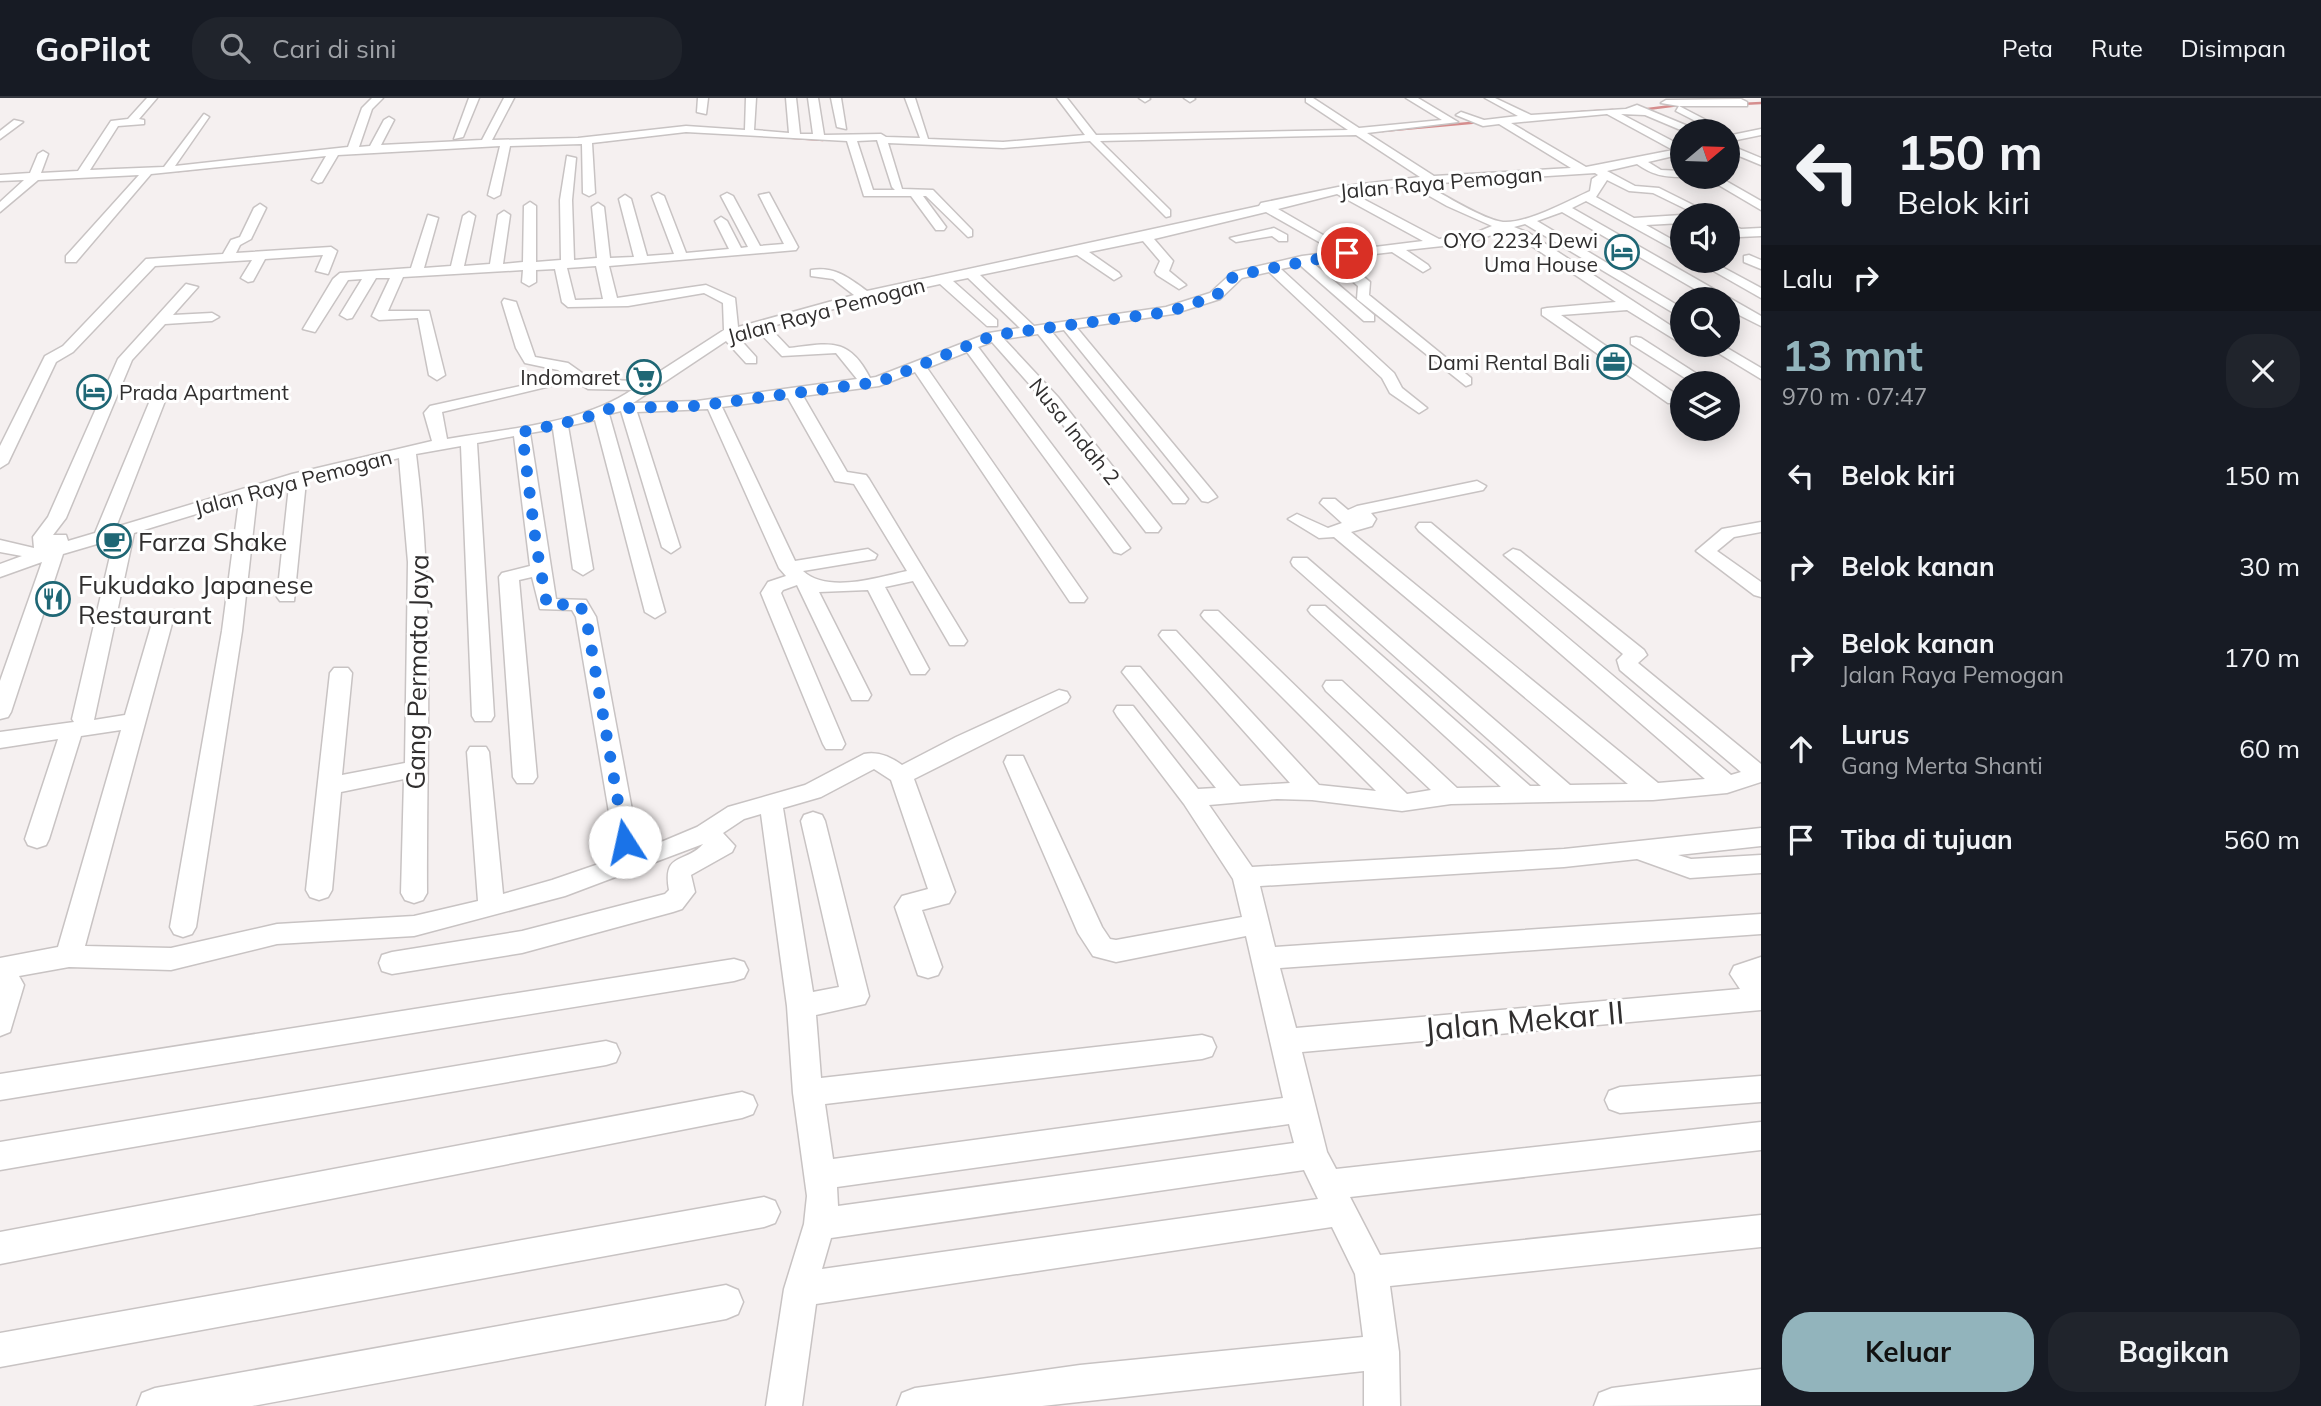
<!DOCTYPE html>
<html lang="id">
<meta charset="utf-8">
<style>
:root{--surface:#171b24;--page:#20242c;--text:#f1f3f6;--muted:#9ea1a6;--line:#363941;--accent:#92b4bc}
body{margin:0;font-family:Mulish,sans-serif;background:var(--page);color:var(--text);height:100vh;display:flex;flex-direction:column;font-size:26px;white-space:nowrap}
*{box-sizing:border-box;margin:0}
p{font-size:23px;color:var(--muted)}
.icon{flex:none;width:38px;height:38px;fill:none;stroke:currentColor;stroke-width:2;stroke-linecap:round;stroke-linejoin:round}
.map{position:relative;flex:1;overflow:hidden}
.side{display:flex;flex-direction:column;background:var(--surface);width:560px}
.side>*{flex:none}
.guide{background:#171b24;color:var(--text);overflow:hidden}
.needle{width:46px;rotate:71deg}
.controls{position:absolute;left:1670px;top:21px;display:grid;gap:14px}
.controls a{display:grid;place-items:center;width:70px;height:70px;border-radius:50%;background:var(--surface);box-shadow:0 4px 18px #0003;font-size:35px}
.pin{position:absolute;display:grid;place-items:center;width:60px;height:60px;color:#fff;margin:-30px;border:4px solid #fff;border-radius:50%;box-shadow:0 2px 7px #0007}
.me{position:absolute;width:77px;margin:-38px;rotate:350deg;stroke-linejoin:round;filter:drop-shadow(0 0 5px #0008)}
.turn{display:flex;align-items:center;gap:24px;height:147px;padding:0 21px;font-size:32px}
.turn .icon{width:91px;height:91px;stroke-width:2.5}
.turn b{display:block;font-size:49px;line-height:60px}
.then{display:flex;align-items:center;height:66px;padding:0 21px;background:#0003;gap:14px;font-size:26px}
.round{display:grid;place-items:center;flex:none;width:74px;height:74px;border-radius:28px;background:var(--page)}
.overview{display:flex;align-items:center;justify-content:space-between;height:119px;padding:0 21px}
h1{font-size:42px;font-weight:700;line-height:52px;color:var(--accent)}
.primary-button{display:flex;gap:14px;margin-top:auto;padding:14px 21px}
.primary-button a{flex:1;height:80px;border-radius:28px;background:var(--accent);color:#111;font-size:28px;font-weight:700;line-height:80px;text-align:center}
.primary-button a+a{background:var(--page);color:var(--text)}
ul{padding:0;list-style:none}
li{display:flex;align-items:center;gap:21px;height:91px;padding:0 21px}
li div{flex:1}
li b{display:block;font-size:26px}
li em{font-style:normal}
header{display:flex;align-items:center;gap:42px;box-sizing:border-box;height:98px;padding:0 35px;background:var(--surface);border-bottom:2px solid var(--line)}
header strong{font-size:33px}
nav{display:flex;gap:38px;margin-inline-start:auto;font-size:24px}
.search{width:490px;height:63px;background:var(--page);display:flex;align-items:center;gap:18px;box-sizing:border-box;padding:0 24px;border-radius:28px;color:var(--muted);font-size:26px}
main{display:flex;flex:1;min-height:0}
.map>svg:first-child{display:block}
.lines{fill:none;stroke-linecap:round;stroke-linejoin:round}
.stream{stroke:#d58d8d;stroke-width:2.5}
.minor-casing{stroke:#c8c3c3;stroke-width:3}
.minor{fill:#fff;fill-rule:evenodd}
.route{stroke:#1a73e8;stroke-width:12;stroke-dasharray:0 21.6}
.labels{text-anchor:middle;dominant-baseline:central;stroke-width:6;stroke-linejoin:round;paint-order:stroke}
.far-street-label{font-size:21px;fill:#302e2e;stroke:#fff}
.far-poi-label{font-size:21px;fill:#302e2e;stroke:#fff;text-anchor:end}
.poi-label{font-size:26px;fill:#302e2e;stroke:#fff;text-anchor:start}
.street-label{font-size:26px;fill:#302e2e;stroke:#fff}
.near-street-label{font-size:32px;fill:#302e2e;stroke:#fff}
</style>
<header>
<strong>GoPilot</strong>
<div class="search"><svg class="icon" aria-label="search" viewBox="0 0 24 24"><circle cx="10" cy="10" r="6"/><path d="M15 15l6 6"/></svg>Cari di sini</div>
<nav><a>Peta</a><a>Rute</a><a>Disimpan</a></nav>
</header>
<main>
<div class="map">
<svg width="1761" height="1308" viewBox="0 0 1761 1308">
<rect width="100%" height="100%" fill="#f5f0f0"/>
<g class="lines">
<g class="stream">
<polyline points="1741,6 1761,5"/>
<polyline points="1640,12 1679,7"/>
<polyline points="1581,14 1613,12"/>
<polyline points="1382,33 1481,24"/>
<polyline points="780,39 823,42"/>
<polyline points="540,47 607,43"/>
<polyline points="178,73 321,58"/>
</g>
<g class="minor-casing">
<g id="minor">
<path d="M147,0h10l-18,21 5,1v4l-26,2 -28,44 74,-3 40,-53 5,3 -34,49 173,-19 14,-39 10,-10h11l-11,11 -13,38 11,-1 14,-26 5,-3 5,3 -13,25 101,-5 22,-42h10l-22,42 86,-2 108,-12 59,4 1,-32h10l-2,32 35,3 -3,-35h10l4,36h13l-5,-36h10l6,37 57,-1 5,3 34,1 -15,-40h10l13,41 75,3 82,-7 -28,-37h10l29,37 252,-5 -42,-28v-4h7l46,30 83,-8 -36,-22h12l40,24 -91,11 67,43 137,-8 -72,-44 -16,2 -27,-11 5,-3 23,8 34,-4 -33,-18h10l36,17 95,-6 11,-4 58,24 1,2h-13l-38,-16 -24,-1 61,32v8l-34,8 13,8 21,1v6h2h-2c-19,0 -29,-2 -45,-13l-30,7 28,15 24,2 54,27h-15l-45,-22 -24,-2 -22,-11 -11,17 38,21 48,-3v8l-36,2 36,20v9l-96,-53 -14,7 189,108v10l-34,-17v-10h-15l-150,-87 -25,9 145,87v10l-157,-94 -11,3 15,6 153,100v11l-55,-34 -66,5 119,82v6h-12l-126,-88v-6l5,-1 69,-6 -95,-63 -19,-8 -32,12 -64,7 22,15 2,3 -7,4 -31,-20 -51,6 29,24 -1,13 102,83v6l-5,2 -109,-87 1,-13 -31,-27 -14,4 61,52v6h-10l-64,-56 -19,4 113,104 8,15 25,20 -8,5 -29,-20 -8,-15 -113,-106 -27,6 -22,21 -47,15 -96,14 137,165 3,4 -9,5 -6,-1 -138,-171 -12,2 133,163 3,4 -3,4h-12l-135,-169 -34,5 54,58 100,127 3,4 -3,4h-12l-100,-129 -54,-61 -14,5 152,201 -9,6 -7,-2 -147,-200 -40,16 160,230 -3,4h-14l-155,-230 -36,14 -76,10 44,76 19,3 3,4 98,162 -3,4h-14l-37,-64 -28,6 44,82 -4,5h-14l-43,-84 -49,2 52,103 -3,5h-16l-55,-115 -14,5 -2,3 64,151 -3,5h-16l-3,-5 -62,-151 7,-11 18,-6 -7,-8 -71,-159 -71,3 43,135 -9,6 -9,-6 -41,-136 -12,3 56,198 -10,6 -10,-6 -50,-192 -27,6 25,143 -10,6 -10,-6 -20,-140 -23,4 26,166 30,1 10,17 42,225 -3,6 -9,3 -9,-3 -3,-6 -38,-225 -4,-7 -32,-1 -8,-32 -13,3 18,197 -4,6h-16l-4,-6 -14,-200 3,-4 28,-7 -16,-130 -37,7 17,273 -3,5h-16l-3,-5 -11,-270 -45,8c19,147 10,292 11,439l-4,7 -9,3 -9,-3 -4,-7 3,-114 -63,13 -9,98 -4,7 -9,3 -9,-3 -4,-7 24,-217 4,-5h14l4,5 -10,102 63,-12 3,-201 -9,-104 -93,23 -12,120h-14l-3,-4 12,-111 -32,10 -15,135 -46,296 -4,7 -9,3 -9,-3 -4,-7 52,-296 17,-130 -105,32 -40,187 31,-5 29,-99 10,-6 10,6 -89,330 86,2 106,-24 137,-8 64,-15 -11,-149 3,-5h16l3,5 14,142 49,-14 102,-35 43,-18 31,-20 77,-22 59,-31c14,-3 27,3 38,11l54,-28 103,-47 8,2 3,5 -3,5 -153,77 41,113 -6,11 -27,7 20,57 -4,8 -10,3 -10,-3 -23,-68 7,-11 26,-7 -37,-109 -17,-11 -53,28 -38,11 30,184 26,-5 -38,-166 3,-6 9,-3 9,3 3,6 44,175 -4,8 -49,11 5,63 381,-43 10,3 4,9 -4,9 -10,3 -377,45 8,55 450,-61 -37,-162 -130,26 -23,-6 -15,-23 -74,-171 3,-6h16l79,171 8,12 6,1 126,-23 -9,-38 -49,-75 -67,-88 -3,-5 3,-5h16l65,83 18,-1 -90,-111 -4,-5 4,-5h14l100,119 50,-3 -128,-144 -3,-4 3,-4h14l143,154 57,6 -172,-172 -3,-4 3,-4h14l189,183 24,-4 -105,-99 -3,-5 3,-5h16l115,107 44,-1 -190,-173 -3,-4 3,-4h14l205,180h11l-248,-220 -2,-4 2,-4h14l263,227 58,-1 -294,-247 -15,1 -31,-19 9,-5 31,14 14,-5 -22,-20 3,-4h12l13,11 9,-4 120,-25 9,5 -3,4 -112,23 5,6 -4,7 -21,6 307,251 47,-4 -286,-248 -3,-4 3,-4h12l300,252 10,-3 -121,-102 -3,-10 6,-6 -119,-99 9,-6 7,2 124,99 3,5 -9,8 123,101v18l-34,11 -74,7 -202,4 -49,7 -90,-11 -35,-1 -68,6 43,62 312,-18 197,-21v18l-83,9 13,4 70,-4v18l-71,5 -53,-19 -73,8 -304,19 15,61 486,-33v20l-481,34 16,60 444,-39 -10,-15 4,-8 27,-9v53l-459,42 25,100 9,17 425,-47v28l-411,47 30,58 381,-40v32l-371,39 9,66 1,54h-36v-35l-322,35h-145l5,-13 13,-5 165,-23 283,-28 -8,-63 -23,-47 -516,77 -14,102h-36l18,-117 20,-65 3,-28 -14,-103 -6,-87 -26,-192 -17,5 -21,14 12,13 -3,6 -41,23 4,17 -13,17 -9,3 -151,41 -130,21 -10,-3 -3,-8 3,-8 10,-3 130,-21 143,-37 4,-4c-7,-39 17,-26 34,-46l-138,52 -151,40 -137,8 -106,26 -102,-3 -50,9 5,9 -14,47 -10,4v-78l58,-11 63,-217 -40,6 -32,103 -3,6 -9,3 -9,-3 -3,-6 33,-100 -58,9v-16l74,-10 -2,-3 42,-180 -51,15 -52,158 -3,5 -8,2v-38l42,-119 -42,15v-13l22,-8 -22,-4v-12l34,8 -1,-11 15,-20 70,-158 68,-75 12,3 -25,28 39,-2 7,4 -7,4 -47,3 -33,36 -66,158 -13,17h13l2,6 27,-8 56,-135 6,-2 8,5 -49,126 176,-53 140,-33 -8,-28 6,-7 136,-30 -8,-6 -33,-7 -9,-15 -14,-46 2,-3 12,3 19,55 33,6 24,17 53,1 79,-51 -1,-27 -19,-10 -76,13 -60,1 -6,-5 -7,-33 -19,1v12l-7,4 -7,-4 1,-12 -120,7 -15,34h41l16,64 -8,5 -8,-5 -11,-57 -39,2 -7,-4 18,-38h-14l-24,40 -5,1 -7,-4 22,-36 -14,1 -33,52 -12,-3 30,-50 7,-6 71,-5 17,-53 10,3 -14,50 27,-2 12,-50 6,-4 6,4 -11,50 26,-2 8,-49 6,-4 6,4 -7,49 20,-2 1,-56 6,-4 6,4v56l25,-2 -1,-60 7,-44 9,2 -4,42 2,60 23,-2 -5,-51 6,-4 6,4 6,51 24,-1 -15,-58 6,-4 6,4 16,57 27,-2 -22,-58 6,-3 6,3 22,57 43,-4 -14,-28 6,-4 6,4 14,27 7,-1 -27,-51 6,-3 6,3 27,50 24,-2 -25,-49 10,-2 29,54 -2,3 -187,16 8,32 89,-13 29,13 3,29 116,-32 -21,-16 -22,-3v-6c24,-4 38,8 56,21l392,-85 2,-3 77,-16 82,-10 -64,-42 -256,6 70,69v6l-4,1 -76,-76 -87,7 -115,-5 14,46 31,1 39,40v6l-4,1 -42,-41h-3l23,31 -2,3h-8l-25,-34h-47l-17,-55 -161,-9 -94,11 3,50 -6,3 -6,-3 -1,-49 -72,2 -10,49 -6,3 -6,-3 12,-49 -162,9 -16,27 -4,1 -6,-3 14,-24 -175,18 -75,88h-10v-6l73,-81 -101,5 -38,32v-10l24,-22 -24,1v-6l30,-2 8,-19 5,-3 5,3 -7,19 37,-2 33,-50 17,-2zM1607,16l66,36 -87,17 -75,-44zM877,42l15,47 3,3h-22l-16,-49zM1595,75l3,2 -6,4 -2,12c-22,10 -64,33 -87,31 -19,-2 -61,-28 -78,-38zM1410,87l37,21 45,20 -24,10 -29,3 -89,-47zM1337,96l86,47 -121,15 -69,16 -23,21 -44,14 -132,19 -54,-51 97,-20 37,25 7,-4 -2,-3 -30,-21 54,-11 17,20 -5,11 2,3 22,14 7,-4 -17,-14 4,-10 -19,-22 112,-27 60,34 4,-1v-6l-52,-30zM596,168l7,33 -28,1 -8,-32zM968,180l52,50 -31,5 -113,44 -6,1c-21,-41 -40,-35 -81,-30l-20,-21 97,-27 74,-16 47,42h10v-6l-44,-39zM757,232l25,26 54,-3 21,26 -160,22 -64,2 93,-62 20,22h10v-6l-19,-21zM568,279l20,12 44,1c-53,35 -124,38 -185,49l-5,-27 125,-30zM788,300l47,83 19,3 53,87c-28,6 -79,23 -104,0l72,-12 2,-4 -9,-6 -73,12 -73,-154zM1289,1026l5,19 -456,63 -1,-19zM1304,1072l14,29 -496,70 9,-31z"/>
<polygon points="469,0 479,0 463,39 454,41"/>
<polygon points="698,0 708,0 706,16 697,14"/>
<polygon points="831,0 841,0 846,31 837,29"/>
<polygon points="1139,0 1149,0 1150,1 1145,4"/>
<polygon points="1184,0 1194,0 1195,1 1190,4"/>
<polygon points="1741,1 1747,4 1747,8 1679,8 1727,33 1715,33 1676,13 1679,8 1661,5 1666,2"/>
<polygon points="14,22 23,24 0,41 0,33"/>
<polygon points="1761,31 1761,37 1727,44 1727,38"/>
<polygon points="1727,46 1761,60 1761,67 1727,53"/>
<polygon points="1705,79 1719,79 1761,103 1761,112"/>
<polygon points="260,106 266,110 251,141 240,147 236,155 331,149 337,153 328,176 316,173 323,157 265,161 253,183 248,184 241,180 252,162 155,168 73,254 56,264 8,365 0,370 0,348 45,258 63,248 146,161 223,156 231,142 240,139 254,110"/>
<polygon points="1727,126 1741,131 1761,130 1761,138 1739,139 1727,135"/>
<polygon points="1274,130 1287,137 1287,143 1279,143 1272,138 1236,144 1230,140"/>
<polygon points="1749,157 1761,162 1761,171 1744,164 1744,158"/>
<polygon points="1696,163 1711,163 1761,190 1761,200"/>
<polygon points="1636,239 1641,240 1711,285 1693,285 1631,246 1631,240"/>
<polygon points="1705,247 1722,247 1761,270 1761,281"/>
<polygon points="1761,424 1761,434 1734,439 1717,453 1761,484 1761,499 1754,497 1696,453 1722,431"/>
<polygon points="734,861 744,864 748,872 744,880 734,883 0,1002 0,976"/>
<polygon points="606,943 616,946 620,955 616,964 606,967 0,1072 0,1044"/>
<polygon points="1761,978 1761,1004 1620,1015 1609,1011 1605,1002 1609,993 1620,989"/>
<polygon points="742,994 753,998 757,1007 753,1016 742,1020 0,1166 0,1134"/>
<polygon points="764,1099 775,1103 780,1114 775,1125 764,1129 0,1269 0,1235"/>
<polygon points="726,1187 738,1192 743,1204 738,1216 726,1221 252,1308 137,1308 142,1295 155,1290"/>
<polygon points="1761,1271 1761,1307 1594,1308 1599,1295 1612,1290"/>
</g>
</g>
<use href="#minor" class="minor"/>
</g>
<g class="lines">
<polyline class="route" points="625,744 586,519 579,506 547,507 536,446 522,334 582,321 620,307 628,310 696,308 879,284 994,237 1168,214 1216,198 1230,181 1238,177 1347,155"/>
</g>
<defs>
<g id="hotel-ring" transform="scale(1.75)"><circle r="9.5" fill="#fff" stroke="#1f6775" stroke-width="1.5"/><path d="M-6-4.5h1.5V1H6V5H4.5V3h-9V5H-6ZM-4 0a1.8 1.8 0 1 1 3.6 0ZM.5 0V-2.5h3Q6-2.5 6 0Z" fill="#1f6775"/></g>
<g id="office-ring" transform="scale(1.75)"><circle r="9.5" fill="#fff" stroke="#1f6775" stroke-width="1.5"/><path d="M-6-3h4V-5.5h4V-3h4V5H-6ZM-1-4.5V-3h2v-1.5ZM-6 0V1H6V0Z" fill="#1f6775"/></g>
<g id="supermarket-ring" transform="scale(1.75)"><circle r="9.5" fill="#fff" stroke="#1f6775" stroke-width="1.5"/><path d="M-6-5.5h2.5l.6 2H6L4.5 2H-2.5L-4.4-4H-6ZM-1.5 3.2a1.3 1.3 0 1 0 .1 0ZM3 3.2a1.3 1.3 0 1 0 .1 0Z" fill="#1f6775"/></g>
<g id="cafe-ring" transform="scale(1.75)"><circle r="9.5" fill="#fff" stroke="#1f6775" stroke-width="1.5"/><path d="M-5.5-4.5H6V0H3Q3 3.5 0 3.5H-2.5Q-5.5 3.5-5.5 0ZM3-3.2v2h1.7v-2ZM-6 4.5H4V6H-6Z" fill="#1f6775"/></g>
<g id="restaurant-ring" transform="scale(1.75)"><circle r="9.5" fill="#fff" stroke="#1f6775" stroke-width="1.5"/><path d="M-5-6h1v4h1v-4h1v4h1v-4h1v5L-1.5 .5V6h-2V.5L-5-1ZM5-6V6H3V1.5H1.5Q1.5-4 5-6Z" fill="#1f6775"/></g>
</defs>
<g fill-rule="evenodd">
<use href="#hotel-ring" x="1622" y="154"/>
<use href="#office-ring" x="1614" y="264"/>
<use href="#supermarket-ring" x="644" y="279"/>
<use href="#hotel-ring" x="94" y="294"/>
<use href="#cafe-ring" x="114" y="443"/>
<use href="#restaurant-ring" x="53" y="501"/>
</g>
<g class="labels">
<g class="far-street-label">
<text transform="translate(1441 84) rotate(-5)">Jalan Raya Pemogan</text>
<text transform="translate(826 212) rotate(-15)">Jalan Raya Pemogan</text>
<text transform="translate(1075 333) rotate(51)">Nusa Indah 2</text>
<text transform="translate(293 384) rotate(-15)">Jalan Raya Pemogan</text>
</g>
<g class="far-poi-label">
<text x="1598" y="142">OYO 2234 Dewi<tspan x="1598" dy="24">Uma House</tspan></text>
<text x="1590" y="264">Dami Rental Bali</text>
<text x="620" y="279">Indomaret</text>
<text x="119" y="294" text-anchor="start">Prada Apartment</text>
</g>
<g class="poi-label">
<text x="138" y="443">Farza Shake</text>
<text x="78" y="486">Fukudako Japanese<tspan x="78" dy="30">Restaurant</tspan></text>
</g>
<g class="street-label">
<text transform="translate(417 574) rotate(-89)">Gang Permata Jaya</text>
</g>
<g class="near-street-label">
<text transform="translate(1524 922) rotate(-5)">Jalan Mekar II</text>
</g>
</g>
</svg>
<div class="controls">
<a><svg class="needle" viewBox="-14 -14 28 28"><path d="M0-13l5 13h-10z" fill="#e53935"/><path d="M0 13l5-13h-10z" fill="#9ea1a6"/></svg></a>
<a><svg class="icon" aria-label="sound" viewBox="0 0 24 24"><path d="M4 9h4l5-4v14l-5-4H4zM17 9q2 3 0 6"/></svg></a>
<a><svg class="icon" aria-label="search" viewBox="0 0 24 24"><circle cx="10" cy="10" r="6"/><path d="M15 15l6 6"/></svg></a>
<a><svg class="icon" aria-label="layers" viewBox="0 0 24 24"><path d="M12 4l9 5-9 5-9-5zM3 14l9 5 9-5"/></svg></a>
</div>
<div class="pin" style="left:1347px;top:155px;background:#d93025"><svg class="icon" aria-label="arrive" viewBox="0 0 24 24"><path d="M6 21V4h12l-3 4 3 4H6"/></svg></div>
<svg class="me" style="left:625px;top:744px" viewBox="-20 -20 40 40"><circle r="19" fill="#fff"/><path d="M0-13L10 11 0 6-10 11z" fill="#1a73e8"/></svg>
</div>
<section class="side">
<div class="guide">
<div class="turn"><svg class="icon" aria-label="left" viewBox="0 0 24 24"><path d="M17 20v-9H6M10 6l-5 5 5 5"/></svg><div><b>150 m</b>Belok kiri</div></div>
<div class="then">Lalu<svg class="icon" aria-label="right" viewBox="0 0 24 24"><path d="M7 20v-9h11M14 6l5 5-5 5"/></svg></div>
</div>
<div class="overview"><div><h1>13 mnt</h1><p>970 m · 07:47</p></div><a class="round"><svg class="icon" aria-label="close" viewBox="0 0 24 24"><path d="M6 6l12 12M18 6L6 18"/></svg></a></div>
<ul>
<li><svg class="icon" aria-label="left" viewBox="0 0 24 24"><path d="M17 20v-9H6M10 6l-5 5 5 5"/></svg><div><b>Belok kiri</b></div><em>150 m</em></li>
<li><svg class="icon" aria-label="right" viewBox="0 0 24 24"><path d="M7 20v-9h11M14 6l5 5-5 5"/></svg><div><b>Belok kanan</b></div><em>30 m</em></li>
<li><svg class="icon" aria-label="right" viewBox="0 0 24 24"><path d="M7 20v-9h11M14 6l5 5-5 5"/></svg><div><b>Belok kanan</b><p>Jalan Raya Pemogan</p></div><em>170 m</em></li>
<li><svg class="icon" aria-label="ahead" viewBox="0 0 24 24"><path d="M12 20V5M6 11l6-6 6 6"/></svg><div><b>Lurus</b><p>Gang Merta Shanti</p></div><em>60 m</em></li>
<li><svg class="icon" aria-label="arrive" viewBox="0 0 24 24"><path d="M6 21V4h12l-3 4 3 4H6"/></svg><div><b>Tiba di tujuan</b></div><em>560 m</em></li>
</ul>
<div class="primary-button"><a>Keluar</a><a>Bagikan</a></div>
</section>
</main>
